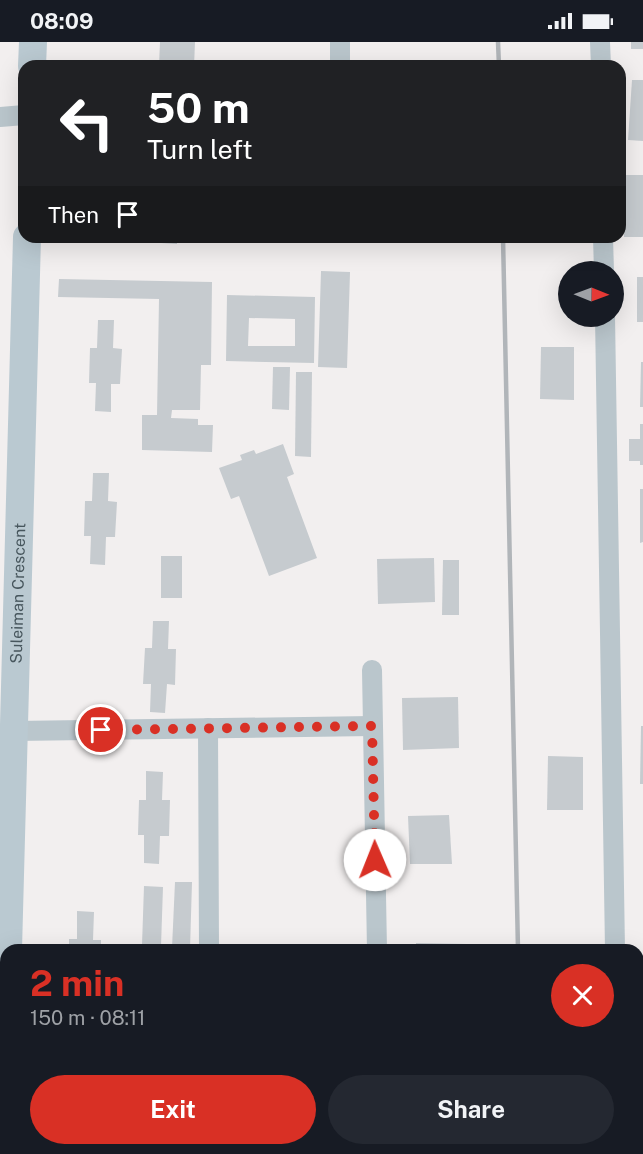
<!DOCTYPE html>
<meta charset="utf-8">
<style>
:root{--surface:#171b24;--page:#242831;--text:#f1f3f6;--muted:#9ea1a6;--accent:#d93025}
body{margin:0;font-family:"Public Sans",sans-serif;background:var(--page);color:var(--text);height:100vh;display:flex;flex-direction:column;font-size:22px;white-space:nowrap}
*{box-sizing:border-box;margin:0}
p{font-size:20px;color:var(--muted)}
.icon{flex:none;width:33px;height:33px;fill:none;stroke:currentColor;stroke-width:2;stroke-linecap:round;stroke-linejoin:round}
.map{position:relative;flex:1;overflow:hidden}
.panel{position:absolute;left:0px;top:902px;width:644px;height:212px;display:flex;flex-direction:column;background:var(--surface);border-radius:18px 18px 0 0;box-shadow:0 6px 24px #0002}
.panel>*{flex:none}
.hud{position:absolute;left:18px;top:18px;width:608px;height:183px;border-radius:18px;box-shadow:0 6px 24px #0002;background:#202124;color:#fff;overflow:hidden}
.needle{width:39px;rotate:91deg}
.buttons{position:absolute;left:558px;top:219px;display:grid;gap:12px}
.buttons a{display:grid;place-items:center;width:66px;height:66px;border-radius:50%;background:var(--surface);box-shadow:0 6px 24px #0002;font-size:30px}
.pin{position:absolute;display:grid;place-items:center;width:51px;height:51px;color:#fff;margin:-26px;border:3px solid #fff;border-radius:50%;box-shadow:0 2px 6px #0007}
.me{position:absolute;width:66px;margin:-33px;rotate:359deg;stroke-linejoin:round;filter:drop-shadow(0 0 4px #0008)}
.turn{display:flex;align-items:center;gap:21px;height:126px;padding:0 30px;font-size:27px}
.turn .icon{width:78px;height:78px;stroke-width:2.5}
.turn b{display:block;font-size:42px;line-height:51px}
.then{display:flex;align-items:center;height:57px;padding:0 30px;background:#0003;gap:12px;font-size:22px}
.round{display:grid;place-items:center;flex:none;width:63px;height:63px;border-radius:32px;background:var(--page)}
.head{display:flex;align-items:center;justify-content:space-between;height:102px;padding:0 30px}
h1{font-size:36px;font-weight:700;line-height:45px;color:var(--accent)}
.primary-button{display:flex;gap:12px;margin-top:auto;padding:12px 30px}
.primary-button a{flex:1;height:69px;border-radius:36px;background:var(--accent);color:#fff;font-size:24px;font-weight:700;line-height:69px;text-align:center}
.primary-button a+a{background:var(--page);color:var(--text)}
.status{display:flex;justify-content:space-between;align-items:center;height:42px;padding:0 30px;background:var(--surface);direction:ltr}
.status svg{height:16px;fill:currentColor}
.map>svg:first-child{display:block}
.building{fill:#c6cbcf;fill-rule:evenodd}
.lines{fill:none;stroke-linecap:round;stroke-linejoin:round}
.street{stroke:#bac6cc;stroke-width:20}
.secondary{stroke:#bac9d1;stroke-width:28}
.rail{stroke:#b1b5b9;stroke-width:4.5}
.route{stroke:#d93025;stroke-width:10;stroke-dasharray:0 18}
.labels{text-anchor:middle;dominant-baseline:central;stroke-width:5;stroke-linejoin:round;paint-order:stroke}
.street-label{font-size:16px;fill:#47565d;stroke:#fff}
</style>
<div class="status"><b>08:09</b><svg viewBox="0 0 49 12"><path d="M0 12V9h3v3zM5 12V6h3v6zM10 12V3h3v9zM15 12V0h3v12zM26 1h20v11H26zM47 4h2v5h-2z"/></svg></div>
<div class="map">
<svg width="643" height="1112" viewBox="0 0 643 1112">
<rect width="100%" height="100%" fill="#f2efef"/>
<g class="building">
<polygon points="160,0 195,0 194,24 159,24"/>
<rect x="631" y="0" width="12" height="7"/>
<polygon points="632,38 643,38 643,99 628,98"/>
<rect x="624" y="133" width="19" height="62"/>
<polygon points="161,195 177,195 177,202 161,201"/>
<polygon points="321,229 350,230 347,326 318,325"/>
<rect x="637" y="235" width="6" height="45"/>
<polygon points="59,237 212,240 211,323 201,323 200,368 172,368 171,376 198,377 198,383 213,383 212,410 142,408 142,373 157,373 159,257 58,255"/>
<path d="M227,253l88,2 -1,66 -88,-2zM249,276l46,1v27h-47z"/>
<polygon points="98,278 114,278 113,306 122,307 120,342 111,342 111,370 95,369 96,341 89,341 90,306 97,306"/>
<polygon points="541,305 574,305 574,358 540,357"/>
<polygon points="641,320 643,320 643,365 640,365"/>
<polygon points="273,325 290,325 289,368 272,367"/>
<polygon points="296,330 312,330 311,415 295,414"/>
<polygon points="640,382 643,382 643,423 640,423 640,419 629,419 629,397 640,397"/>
<polygon points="283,402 294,432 287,435 317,516 269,534 239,454 231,457 219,426 242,418 240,413 254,408 256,412"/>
<polygon points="93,431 109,431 108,459 117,460 115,495 106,495 105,523 90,522 91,494 84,494 85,459 92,459"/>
<polygon points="640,447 643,447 643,500 640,501"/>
<rect x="161" y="514" width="21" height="42"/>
<polygon points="434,516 435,560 378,562 377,517"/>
<polygon points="443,518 459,518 459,573 442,573"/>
<polygon points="153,579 169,579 168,607 176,607 175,643 167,642 165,671 150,670 151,642 143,642 145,606 152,606"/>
<polygon points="458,655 459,706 403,708 402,656"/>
<polygon points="641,684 643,684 643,742 640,742"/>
<polygon points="548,714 583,715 583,768 547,768"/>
<polygon points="146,729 163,730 162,758 170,758 169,794 160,794 159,822 144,821 144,793 138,793 139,758 146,758"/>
<polygon points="449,773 452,822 410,822 408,774"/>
<polygon points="175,840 192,840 190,907 172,906"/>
<polygon points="144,844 163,845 161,904 142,903"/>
<polygon points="77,869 94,870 93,898 101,898 101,908 69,908 69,897 77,897"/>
<polygon points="416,901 467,902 466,908 416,908"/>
<rect x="68" y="1107" width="16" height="5"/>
<rect x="145" y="1107" width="17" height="5"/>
<polygon points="178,1107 191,1107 192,1112 178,1112"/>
<polygon points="560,1107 620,1107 620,1109 561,1112"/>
</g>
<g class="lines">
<g class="street">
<polyline points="340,0 340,24"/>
<polyline points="600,0 601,24"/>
<polyline points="0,75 24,73"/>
<polyline points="603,195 604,230"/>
<polyline points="605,274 615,908"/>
<polyline points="372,628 377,908"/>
<polyline points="208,686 209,908"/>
<polyline points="15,689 372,684"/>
<polyline points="638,946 643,947"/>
<polyline points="209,1107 209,1112"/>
<polyline points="381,1107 381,1112"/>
</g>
<g class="secondary">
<polyline points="32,24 33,0"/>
<path id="s1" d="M8,908l19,-713"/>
<polyline points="0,936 6,936"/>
<polyline points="0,1112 6,956"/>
</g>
<g class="rail">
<polyline points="498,0 499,24"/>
<polyline points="503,195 518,908"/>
<polyline points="522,1107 522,1112"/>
</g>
</g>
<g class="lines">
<polyline class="route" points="101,688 372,684 375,818"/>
</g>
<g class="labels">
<g class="street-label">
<text stroke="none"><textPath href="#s1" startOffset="357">Suleiman Crescent</textPath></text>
</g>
</g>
</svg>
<div class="buttons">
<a><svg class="needle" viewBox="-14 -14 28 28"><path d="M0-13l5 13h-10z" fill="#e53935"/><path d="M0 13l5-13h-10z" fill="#9ea1a6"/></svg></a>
</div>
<div class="pin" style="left:101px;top:688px;background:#d93025"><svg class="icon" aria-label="arrive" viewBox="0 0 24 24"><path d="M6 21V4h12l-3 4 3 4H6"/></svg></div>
<svg class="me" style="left:375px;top:818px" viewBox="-20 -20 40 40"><circle r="19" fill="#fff"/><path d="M0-13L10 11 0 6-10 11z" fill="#d93025"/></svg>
<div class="hud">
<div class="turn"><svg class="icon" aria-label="left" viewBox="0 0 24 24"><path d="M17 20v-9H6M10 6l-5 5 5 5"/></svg><div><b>50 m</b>Turn left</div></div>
<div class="then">Then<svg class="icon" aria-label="arrive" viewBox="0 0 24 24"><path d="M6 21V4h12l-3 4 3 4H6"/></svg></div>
</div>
<section class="panel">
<div class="head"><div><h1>2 min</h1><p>150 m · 08:11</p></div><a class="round" style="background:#d93025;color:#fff"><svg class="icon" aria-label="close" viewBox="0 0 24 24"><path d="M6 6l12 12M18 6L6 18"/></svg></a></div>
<div class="primary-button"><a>Exit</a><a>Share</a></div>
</section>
</div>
